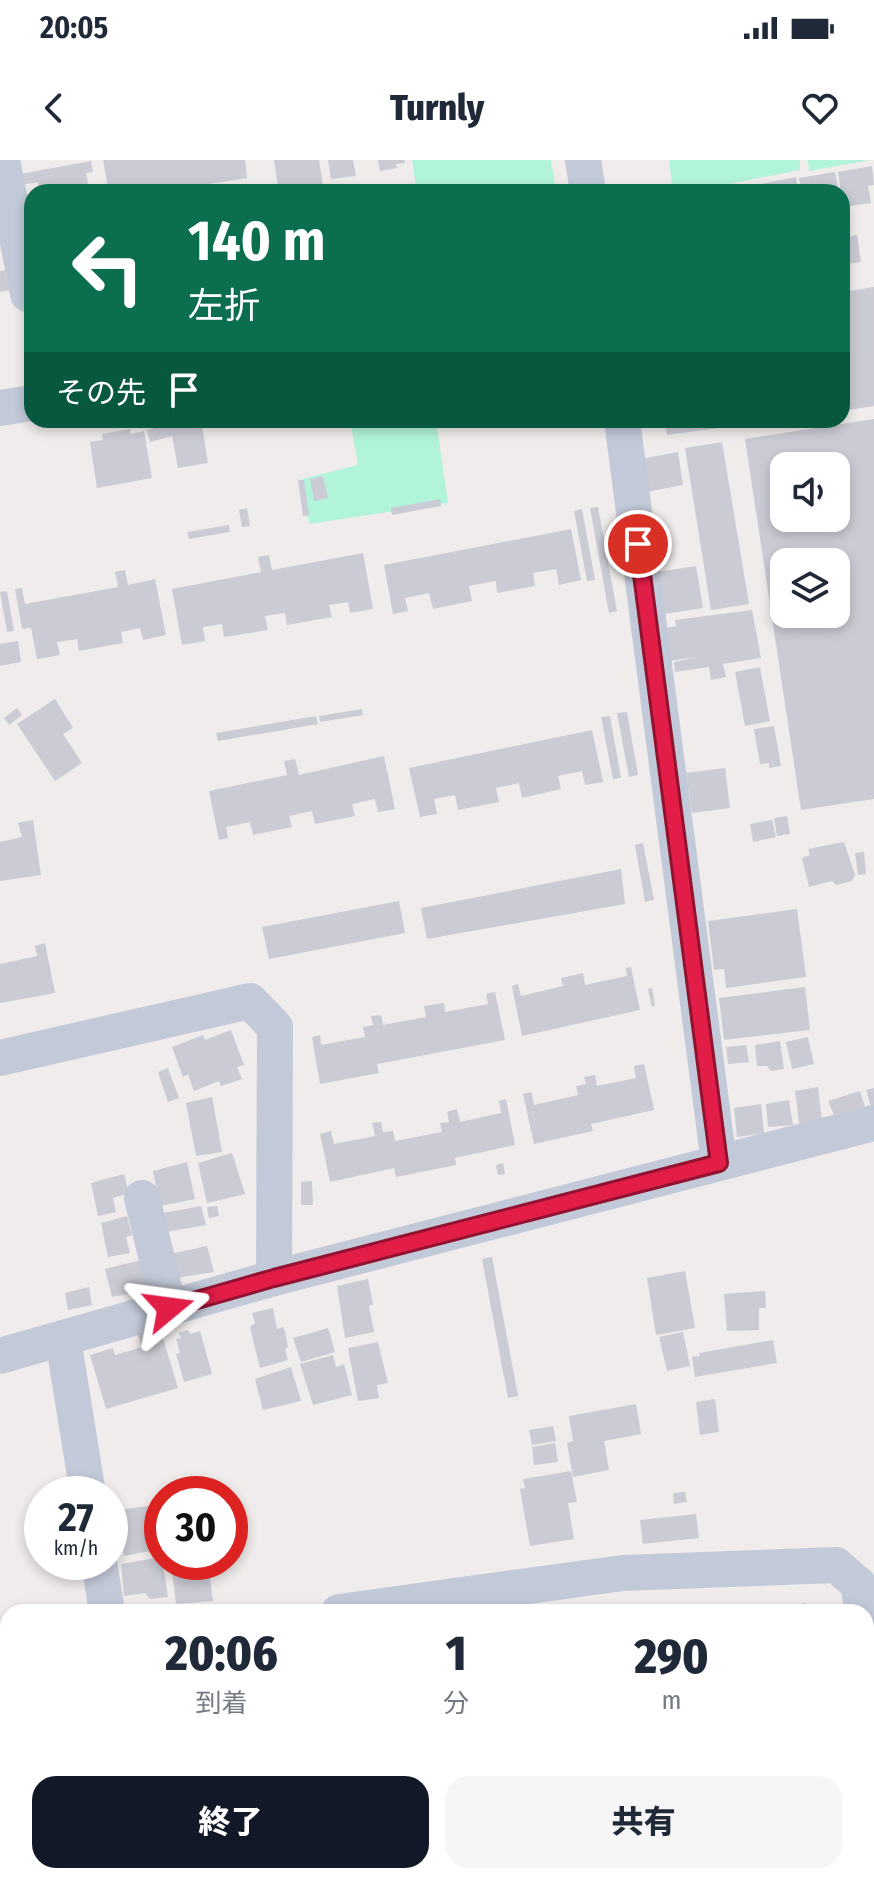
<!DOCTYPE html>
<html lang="ja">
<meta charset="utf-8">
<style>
:root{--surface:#fff;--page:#f6f6f7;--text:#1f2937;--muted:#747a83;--accent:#111827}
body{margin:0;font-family:"Fira Sans Condensed","Noto Sans JP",sans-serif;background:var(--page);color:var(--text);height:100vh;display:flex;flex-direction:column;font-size:30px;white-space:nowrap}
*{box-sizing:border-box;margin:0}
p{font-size:26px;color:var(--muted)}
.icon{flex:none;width:44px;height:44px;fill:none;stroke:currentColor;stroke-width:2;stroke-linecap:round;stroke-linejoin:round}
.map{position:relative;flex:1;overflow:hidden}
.details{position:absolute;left:0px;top:1444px;width:874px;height:280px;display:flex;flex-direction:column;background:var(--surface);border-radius:24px 24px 0 0;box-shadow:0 4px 12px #0003}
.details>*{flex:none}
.guide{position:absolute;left:24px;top:24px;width:826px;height:244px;border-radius:24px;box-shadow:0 4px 12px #0003;background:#0b6e4f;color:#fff;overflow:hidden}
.fabs{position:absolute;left:770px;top:292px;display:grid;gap:16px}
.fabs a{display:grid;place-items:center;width:80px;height:80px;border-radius:16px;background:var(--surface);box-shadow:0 4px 12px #0003;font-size:40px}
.speed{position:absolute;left:24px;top:1316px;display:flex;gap:16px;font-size:40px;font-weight:700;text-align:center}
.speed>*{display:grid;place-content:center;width:104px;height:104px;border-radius:50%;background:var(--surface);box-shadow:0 4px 12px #0003;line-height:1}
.speed small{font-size:20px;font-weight:400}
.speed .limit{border:12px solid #d22;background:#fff;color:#111}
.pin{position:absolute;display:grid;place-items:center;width:68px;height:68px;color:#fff;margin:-34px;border:4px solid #fff;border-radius:50%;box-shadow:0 2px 8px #0007}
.me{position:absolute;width:88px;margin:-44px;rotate:74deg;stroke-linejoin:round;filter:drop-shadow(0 0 6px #0008)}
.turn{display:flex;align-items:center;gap:28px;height:168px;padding:0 32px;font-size:36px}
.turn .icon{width:104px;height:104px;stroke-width:2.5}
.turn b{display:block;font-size:56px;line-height:68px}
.then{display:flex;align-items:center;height:76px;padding:0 32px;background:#0003;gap:16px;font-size:30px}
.eta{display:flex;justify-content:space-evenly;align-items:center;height:136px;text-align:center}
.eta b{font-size:48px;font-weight:800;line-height:56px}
.cta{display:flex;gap:16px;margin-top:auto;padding:16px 32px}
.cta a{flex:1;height:92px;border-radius:24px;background:var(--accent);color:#fff;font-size:32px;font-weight:800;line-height:92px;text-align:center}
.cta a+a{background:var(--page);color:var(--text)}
.status{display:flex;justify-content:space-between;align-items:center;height:56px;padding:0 40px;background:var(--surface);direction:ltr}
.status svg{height:22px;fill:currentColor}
header{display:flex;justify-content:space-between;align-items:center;height:104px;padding:0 32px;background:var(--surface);font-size:36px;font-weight:800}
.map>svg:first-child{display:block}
.green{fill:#b2f4d9}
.building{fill:#cacbd4;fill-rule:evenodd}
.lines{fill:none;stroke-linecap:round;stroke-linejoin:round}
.minor{stroke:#c2c9d8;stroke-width:36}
.route-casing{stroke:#92132f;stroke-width:20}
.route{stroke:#e11d48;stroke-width:14}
</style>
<div class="status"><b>20:05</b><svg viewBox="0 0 49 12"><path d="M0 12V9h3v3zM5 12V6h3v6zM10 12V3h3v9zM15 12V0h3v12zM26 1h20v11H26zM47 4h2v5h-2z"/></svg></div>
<header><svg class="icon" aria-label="back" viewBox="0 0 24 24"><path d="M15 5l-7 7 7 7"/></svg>Turnly<svg class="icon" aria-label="heart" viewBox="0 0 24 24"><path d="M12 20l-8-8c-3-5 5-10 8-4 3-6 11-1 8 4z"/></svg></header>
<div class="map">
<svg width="874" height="1724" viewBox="0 0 874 1724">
<rect width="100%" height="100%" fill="#efeceb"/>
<g class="green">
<polygon points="412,0 551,0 556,32 417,32"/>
<polygon points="669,0 800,0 800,10 687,32 673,32"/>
<polygon points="808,0 870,0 809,11"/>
<polygon points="350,260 436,260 448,343 309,364 302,319 358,305"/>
</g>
<g class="building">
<polygon points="103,0 245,0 247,18 158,32 109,32"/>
<polygon points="274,0 319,0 324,32 279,32"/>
<polygon points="328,0 353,0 356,16 331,19"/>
<polygon points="378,0 404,0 405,3 396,4 397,8 380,11"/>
<polygon points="91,1 93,12 86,13 89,29 70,32 40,32 38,22 22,25 20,14"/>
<polygon points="872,6 874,25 868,26 871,43 843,47 838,12"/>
<polygon points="835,12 839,32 802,32 799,18"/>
<polygon points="796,17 798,32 762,32 761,24"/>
<polygon points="737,27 738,32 714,32 714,30"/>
<polygon points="857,75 861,102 842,105 842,78"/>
<polygon points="5,110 9,130 0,132 0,111"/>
<polygon points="874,127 874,246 842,251 842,132"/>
<path d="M874,259v380l-73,11 -56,-371zM784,306h52v52h-52zM784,402h52v52h-52z"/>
<polygon points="169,260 201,260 208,303 178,308 172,276 150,282 147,270 170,264"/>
<polygon points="664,260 718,260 719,268 667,275"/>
<polygon points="747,260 769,260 769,262 748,265"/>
<polygon points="130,269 131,274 144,271 152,318 97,328 90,282 103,280 102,274"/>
<polygon points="722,282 749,444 711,450 685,288"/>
<polygon points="678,292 683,325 646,332 640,299"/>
<polygon points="323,316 328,338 314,341 310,319"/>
<polygon points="298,320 304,320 309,355 303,356"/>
<polygon points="440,339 441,346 392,355 391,348"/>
<polygon points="598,347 617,451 609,453 590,348"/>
<polygon points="247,348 250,366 242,367 239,350"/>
<polygon points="582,349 595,420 587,421 574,351"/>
<polygon points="229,365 230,372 189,379 187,372"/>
<polygon points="571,369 581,420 559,425 556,409 533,413 535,426 497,433 496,421 469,426 472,441 433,449 429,433 405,438 408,451 393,454 384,405"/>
<polygon points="363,393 373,449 350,453 348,442 329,445 332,457 287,465 285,453 265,456 268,470 224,477 222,464 203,467 205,481 182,485 172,429 261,412 258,397 269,395 272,410"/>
<polygon points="696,406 703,448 664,454 657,412"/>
<polygon points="125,410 128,425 155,419 166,475 143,480 140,468 121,472 123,483 79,491 77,479 57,482 60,495 37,499 31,468 22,469 15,429 22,428 25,444 118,427 115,412"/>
<polygon points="7,431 14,471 7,472 0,432"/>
<polygon points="752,450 761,498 723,504 726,517 711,520 709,507 675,512 674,502 698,497 669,501 665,468 676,466 675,460"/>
<polygon points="18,481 21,502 0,506 0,484"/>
<polygon points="760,507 770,561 745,566 735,512"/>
<polygon points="55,539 73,568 63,574 82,603 55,621 17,564"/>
<polygon points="17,548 22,555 9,565 4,558"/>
<polygon points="362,549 363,555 320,562 319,556"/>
<polygon points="627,552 638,615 629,617 617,553"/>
<polygon points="316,556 318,564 218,581 216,573"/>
<polygon points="610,556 621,618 613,619 601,557"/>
<polygon points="774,566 781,606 769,608 769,603 760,604 754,569"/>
<polygon points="592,570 603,622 585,625 582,611 558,616 561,629 522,638 519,623 496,628 499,642 458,650 455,635 434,639 437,654 420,657 409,608"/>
<polygon points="384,596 395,649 378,652 375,639 352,644 355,656 315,664 312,651 289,656 292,667 253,675 250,662 226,667 228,678 219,680 209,631 287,615 284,601 295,599 299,615"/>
<polygon points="725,608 730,648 692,653 686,613"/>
<polygon points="787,656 790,674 777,676 774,658"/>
<polygon points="33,660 41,715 0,721 0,682 22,677 18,663"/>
<polygon points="772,660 776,677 753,682 750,664"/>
<polygon points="844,682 855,715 852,721 836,725 832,721 809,727 802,698 810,695 808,689"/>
<polygon points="643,683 654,740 645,742 635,685"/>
<polygon points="864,692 866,714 858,715 855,693"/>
<polygon points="621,709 625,744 427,779 421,748"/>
<polygon points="399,741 405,773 269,799 262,767"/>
<polygon points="797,749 806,817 726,828 724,809 714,810 708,761"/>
<polygon points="45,783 55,833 0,843 0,804 37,796 35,786"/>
<polygon points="631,807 640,850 522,876 512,826 518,824 521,836 563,826 561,818 583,813 585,825 627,816 626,808"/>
<polygon points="805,827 810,870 724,880 719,838"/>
<polygon points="652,828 655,846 652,847 648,829"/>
<polygon points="495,832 505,880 377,904 379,913 320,924 312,877 320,875 321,885 365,877 363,867 373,865 371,856 381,855 383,865 426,857 424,846 444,843 445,852 488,844 486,834"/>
<polygon points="231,870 244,905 237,907 242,919 221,926 219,921 194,931 188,914 183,917 172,887 203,875 205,880"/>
<polygon points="808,877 814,904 792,909 786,882"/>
<polygon points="780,881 784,909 771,911 767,906 757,906 755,885"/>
<polygon points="746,885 749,902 728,904 726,887"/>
<polygon points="644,904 654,950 591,964 593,971 534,984 523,934 531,932 534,945 578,935 576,926 586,924 584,917 595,915 597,926 636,918 634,906"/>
<polygon points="168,908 179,938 168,942 158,912"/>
<polygon points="818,927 822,962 799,963 795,931"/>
<polygon points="874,928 874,946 871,947 866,930"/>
<polygon points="860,931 865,947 834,955 828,941"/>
<polygon points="212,937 222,992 196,996 186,943"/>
<polygon points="506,939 515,985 455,998 456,1005 396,1017 394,1008 330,1022 320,974 331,971 334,984 375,976 372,963 381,962 383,972 393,971 395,981 442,972 440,963 449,962 447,952 457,949 460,962 501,953 499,941"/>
<polygon points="789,940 793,965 768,967 766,944"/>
<polygon points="761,944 764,973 737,977 734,948"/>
<polygon points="232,993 245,1034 207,1043 198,1003"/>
<polygon points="187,1002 195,1039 160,1046 153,1011"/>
<polygon points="503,1003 505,1014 498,1015 496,1005"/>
<polygon points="124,1014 129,1033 113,1038 116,1052 98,1056 91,1023"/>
<polygon points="312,1021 313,1045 301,1045 301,1022"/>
<polygon points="201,1046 206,1065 166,1072 163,1053"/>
<polygon points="217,1046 219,1056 209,1058 207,1047"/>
<polygon points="127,1056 132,1075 126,1077 130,1093 108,1097 101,1063"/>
<polygon points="207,1086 214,1112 176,1118 170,1094"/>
<polygon points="492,1097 518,1236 508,1238 482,1099"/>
<polygon points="145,1099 152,1129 112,1137 105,1109"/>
<polygon points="685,1111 695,1168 656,1175 647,1118"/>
<polygon points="368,1119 373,1144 369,1146 374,1172 345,1178 337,1126"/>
<polygon points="89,1127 92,1145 68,1150 65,1133"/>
<polygon points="765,1131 766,1148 759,1148 759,1170 727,1171 724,1134"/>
<polygon points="273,1148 277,1169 283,1167 285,1172 288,1187 285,1189 288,1200 260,1208 250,1167 255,1163 252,1153"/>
<polygon points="160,1168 178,1228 106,1249 90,1195 113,1188 115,1195 142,1187 138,1175"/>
<polygon points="328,1168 335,1192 301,1202 293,1178"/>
<polygon points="188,1170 190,1174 200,1171 212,1214 184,1222 176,1194 180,1193 176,1179 181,1178 179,1173"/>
<polygon points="683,1172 690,1206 667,1211 659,1177"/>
<polygon points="773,1180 777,1203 695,1217 692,1197 700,1196 699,1193"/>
<polygon points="378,1182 388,1223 377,1225 379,1238 358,1241 348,1188"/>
<polygon points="333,1195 336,1207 344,1204 352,1235 313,1245 300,1204"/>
<polygon points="291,1207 301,1241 263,1250 255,1219"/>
<polygon points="715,1239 719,1272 700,1275 696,1242"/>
<polygon points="636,1244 641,1274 604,1281 609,1310 573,1317 567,1283 573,1281 569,1256"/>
<polygon points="553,1266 556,1281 532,1285 529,1270"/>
<polygon points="555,1283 558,1302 534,1305 532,1287"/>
<polygon points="571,1311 577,1342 568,1343 574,1379 530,1386 520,1329 525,1328 523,1319"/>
<polygon points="685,1332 687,1342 674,1344 673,1333"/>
<polygon points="148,1346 155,1390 124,1396 118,1350"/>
<polygon points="696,1354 699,1378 643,1384 640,1360"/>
<polygon points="162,1397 168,1437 150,1439 145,1433 124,1436 121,1404"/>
<polygon points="171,1402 208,1402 213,1441 176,1444"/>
<polygon points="806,1443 807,1452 761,1452 760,1450"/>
<polygon points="621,1716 649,1716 650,1724 622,1724"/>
<rect x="728" y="1716" width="27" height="8"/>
<rect x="803" y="1716" width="41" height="8"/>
<polygon points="796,1717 798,1724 787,1724 786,1719"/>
</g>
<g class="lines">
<g class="minor">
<polyline points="2,0 28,134"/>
<polyline points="583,0 588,32"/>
<polyline points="0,248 32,243"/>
<polyline points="622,260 719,1003"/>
<polyline points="0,898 250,841 275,867 274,1118"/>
<polyline points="142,1038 169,1148"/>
<polyline points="63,1179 88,1334"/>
<polyline points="0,1196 274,1118 874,963"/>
<polyline points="99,1402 107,1452"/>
<polyline points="339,1452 623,1413 836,1405 858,1424 863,1452"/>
<polyline points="866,1464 874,1503"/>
<polyline points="356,1716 356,1724"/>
</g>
</g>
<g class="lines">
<g class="route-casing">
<polyline id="route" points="169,1148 274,1118 719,1003 638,384"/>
</g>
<use href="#route" class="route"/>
</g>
</svg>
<div class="fabs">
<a><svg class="icon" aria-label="sound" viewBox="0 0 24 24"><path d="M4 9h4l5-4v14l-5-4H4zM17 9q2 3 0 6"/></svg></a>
<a><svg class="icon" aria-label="layers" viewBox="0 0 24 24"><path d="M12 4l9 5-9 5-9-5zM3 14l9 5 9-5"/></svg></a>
</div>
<div class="speed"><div>27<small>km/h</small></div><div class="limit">30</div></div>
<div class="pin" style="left:638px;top:384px;background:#d93025"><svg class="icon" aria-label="arrive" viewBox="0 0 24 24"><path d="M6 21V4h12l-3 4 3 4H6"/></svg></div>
<svg class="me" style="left:169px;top:1148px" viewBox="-20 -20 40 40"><path d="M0-17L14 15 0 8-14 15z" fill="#e11d48" stroke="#fff" stroke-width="4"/></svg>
<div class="guide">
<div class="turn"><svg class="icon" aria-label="left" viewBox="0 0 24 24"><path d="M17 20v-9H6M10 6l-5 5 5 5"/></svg><div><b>140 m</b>左折</div></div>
<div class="then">その先<svg class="icon" aria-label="arrive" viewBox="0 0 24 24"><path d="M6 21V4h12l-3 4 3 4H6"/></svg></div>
</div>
<section class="details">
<div class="eta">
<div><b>20:06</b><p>到着</p></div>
<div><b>1</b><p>分</p></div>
<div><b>290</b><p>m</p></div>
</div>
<div class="cta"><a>終了</a><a>共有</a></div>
</section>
</div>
